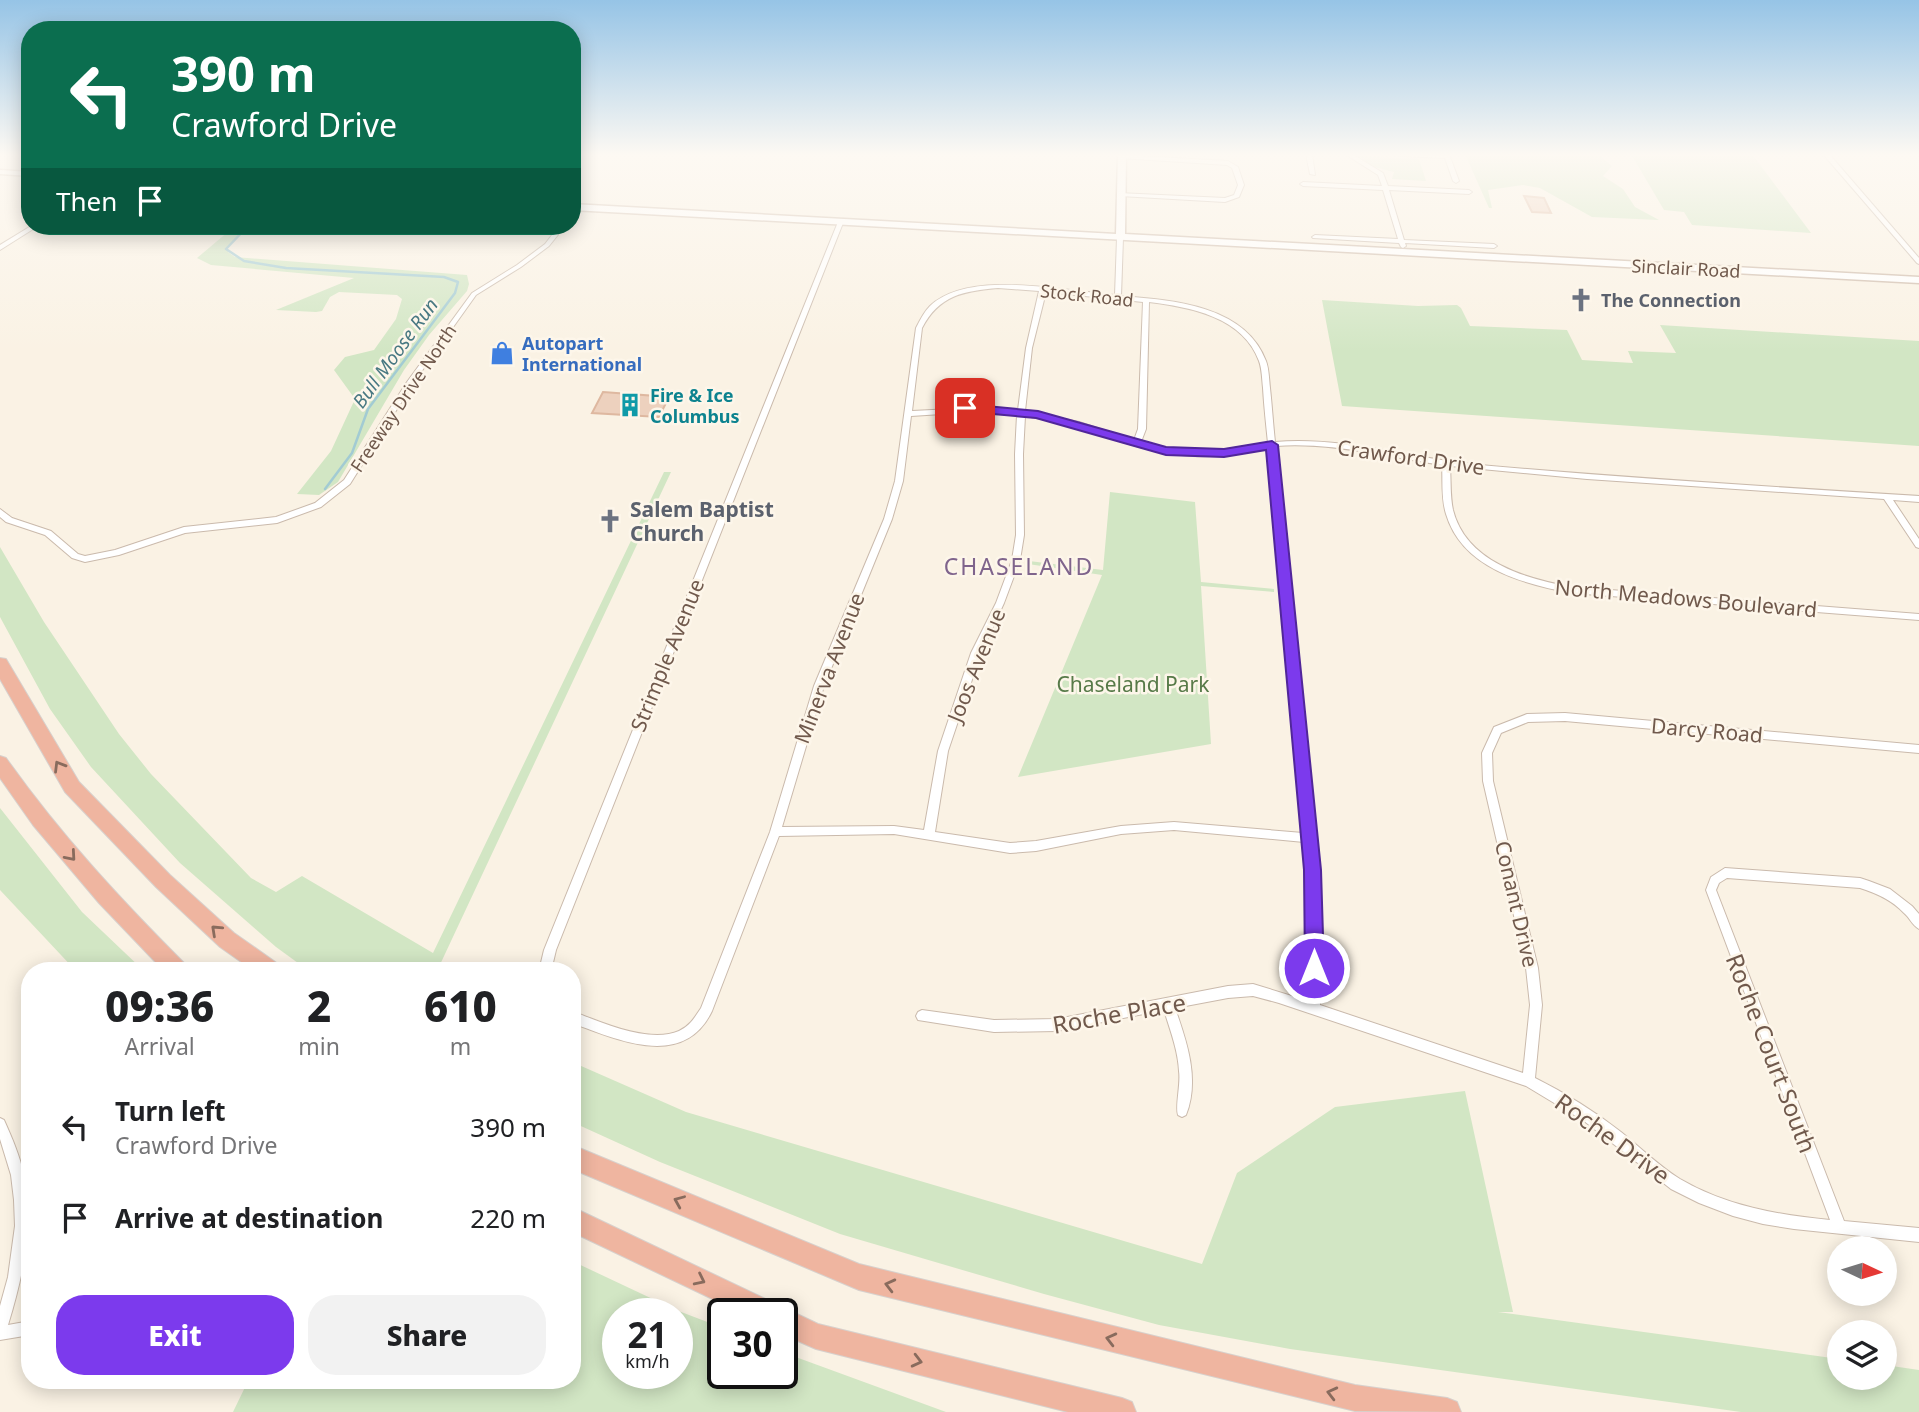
<!DOCTYPE html>
<style>
:root{--surface:#fff;--page:#f2f2f2;--text:#202124;--muted:#757577;--accent:#7c3aed}
body{margin:0;font-family:"Noto Sans",sans-serif;background:var(--page);color:var(--text);height:100vh;display:flex;flex-direction:column;font-size:26px;white-space:nowrap}
*{box-sizing:border-box;margin:0}
p{font-size:23px;color:var(--muted)}
.icon{flex:none;width:38px;height:38px;fill:none;stroke:currentColor;stroke-width:2;stroke-linecap:round;stroke-linejoin:round}
.map{position:relative;flex:1;overflow:hidden}
.sheet{position:absolute;left:21px;top:962px;width:560px;height:427px;display:flex;flex-direction:column;background:var(--surface);border-radius:28px;box-shadow:0 4px 18px #0003}
.sheet>*{flex:none}
.top-card{position:absolute;left:21px;top:21px;width:560px;height:214px;border-radius:28px;box-shadow:0 4px 18px #0003;background:#0b6e4f;color:#fff;overflow:hidden}
.needle{width:46px;rotate:94deg}
.controls{position:absolute;left:1827px;top:1236px;display:grid;gap:14px}
.controls a{display:grid;place-items:center;width:70px;height:70px;border-radius:50%;background:var(--surface);box-shadow:0 4px 18px #0003;font-size:35px}
.speed{position:absolute;left:602px;top:1298px;display:flex;gap:14px;font-size:35px;font-weight:700;text-align:center}
.speed>*{display:grid;place-content:center;width:91px;height:91px;border-radius:50%;background:var(--surface);box-shadow:0 4px 18px #0003;line-height:1}
.speed small{font-size:18px;font-weight:400}
.speed .limit{border:4px solid #111;border-radius:10px;background:#fff;color:#111}
.pin{position:absolute;display:grid;place-items:center;width:60px;height:60px;color:#fff;margin:-30px;border-radius:14px;box-shadow:0 4px 10px #0006}
.me{position:absolute;width:77px;margin:-38px;rotate:0deg;stroke-linejoin:round;filter:drop-shadow(0 0 5px #0008)}
.turn{display:flex;align-items:center;gap:24px;height:147px;padding:0 35px;font-size:32px}
.turn .icon{width:91px;height:91px;stroke-width:2.5}
.turn b{display:block;font-size:49px;line-height:60px}
.then{display:flex;align-items:center;height:66px;padding:0 35px;background:#0003;gap:14px;font-size:26px}
.eta{display:flex;justify-content:space-evenly;align-items:center;height:119px;text-align:center}
.eta b{font-size:42px;font-weight:800;line-height:49px}
.action{display:flex;gap:14px;margin-top:auto;padding:14px 35px}
.action a{flex:1;height:80px;border-radius:28px;background:var(--accent);color:#fff;font-size:28px;font-weight:800;line-height:80px;text-align:center}
.action a+a{background:var(--page);color:var(--text)}
ul{padding:0;list-style:none}
li{display:flex;align-items:center;gap:21px;height:91px;padding:0 35px}
li div{flex:1}
li b{display:block;font-size:26px}
li em{font-style:normal}
.map>svg:first-child{display:block}
.green{fill:#d2e6c4;fill-rule:evenodd}
.lines{fill:none;stroke-linecap:round;stroke-linejoin:round}
.stream{stroke:#a2cbd3;stroke-width:2.5}
.building{fill:#edd1be;stroke:#deb8a0;stroke-width:2}
.street-casing{stroke:#cabaac;stroke-width:2}
.secondary-casing{stroke:#cfbcac;stroke-width:3}
.highway-casing{stroke:#d7d1cd;stroke-width:2}
.street{fill:#fff;fill-rule:evenodd}
.secondary{fill:#fff;fill-rule:evenodd}
.highway{fill:#efb5a0;fill-rule:evenodd}
.oneway{stroke:#896b5d}
.route{fill:#7c3aed;stroke:#51269a;stroke-width:2}
.labels{text-anchor:middle;dominant-baseline:central;stroke-width:5;stroke-linejoin:round;paint-order:stroke}
.far-street-label{font-size:18px;fill:#70594c;stroke:#fdf6ea}
.far-worship-label{font-size:18px;font-weight:bold;fill:#5b616d;stroke:#fdf6ea;text-anchor:start}
.far-shop-label{font-size:18px;font-weight:bold;fill:#366cbe;stroke:#fdf6ea;text-anchor:start}
.far-culture-label{font-size:18px;font-weight:bold;fill:#0d838f;stroke:#fdf6ea;text-anchor:start}
.far-water-label{font-size:19px;font-style:italic;fill:#487882;stroke:#fdf6ea}
.street-label{font-size:21px;fill:#70594c;stroke:#fdf6ea}
.worship-label{font-size:21px;font-weight:bold;fill:#5b616d;stroke:#fdf6ea;text-anchor:start}
.park-label{font-size:21px;fill:#577a48;stroke:#fdf6ea}
.neighbourhood-label{font-size:23px;letter-spacing:2px;fill:#7f648c;stroke:#fdf6ea}
.near-street-label{font-size:24px;fill:#70594c;stroke:#fdf6ea}
</style>
<div class="map">
<svg width="1919" height="1412" viewBox="0 0 1919 1412">
<rect width="100%" height="100%" fill="#faf2e4"/>
<g class="green">
<polygon points="1465,154 1600,156 1612,166 1603,176 1623,189 1635,207 1659,220 1592,217 1540,188 1523,185 1488,190 1492,208 1489,208"/>
<polygon points="1631,154 1752,154 1811,233 1692,225 1684,212 1664,210"/>
<polygon points="1358,156 1419,159 1426,181 1392,179 1394,172 1374,167"/>
<polygon points="235,226 250,226 228,247 228,252 235,257 467,275 469,284 467,291 429,335 404,370 338,482 319,495 297,494 331,451 355,399 334,370 345,357 374,350 396,319 402,299 397,295 339,292 330,297 322,311 316,312 276,310 354,278 211,265 197,258"/>
<polygon points="1322,300 1418,306 1457,305 1461,308 1470,326 1567,330 1582,360 1633,363 1628,351 1676,353 1660,325 1919,341 1919,446 1342,406"/>
<polygon points="664,472 671,472 437,971 309,971 276,947 180,863 91,767 50,709 0,617 0,547 44,622 119,734 151,774 251,878 276,892 302,876 433,953"/>
<polygon points="1110,492 1195,502 1201,582 1274,589 1274,592 1201,586 1211,744 1018,777 1102,575 1028,564 1029,561 1103,570"/>
<polygon points="0,808 82,912 144,971 76,971 0,890"/>
<polygon points="572,1062 686,1112 1202,1264 1237,1173 1335,1107 1465,1091 1513,1312 1498,1312 1839,1359 1839,1377 1885,1377 1885,1365 1919,1370 1919,1412 1741,1412 1290,1349 1159,1325 1044,1294 840,1234 660,1162 572,1122"/>
<path d="M572,1261l104,49 47,18v46h59v-22l164,60h-713l15,-31h324zM677,1314v60h-59v-60z"/>
</g>
<g class="lines">
<polyline class="stream" points="248,226 226,249 244,261 286,268 444,277 458,282 455,293 368,409 352,453 325,489"/>
</g>
<g class="building">
<polygon points="1524,196 1544,198 1551,213 1532,212"/>
<polygon points="603,392 669,397 659,417 592,413"/>
</g>
<g class="lines">
<g class="street-casing">
<g id="street">
<polygon points="1306,154 1312,154 1315,175 1310,174"/>
<polygon points="1345,154 1352,154 1383,173 1388,186 1469,190 1472,192 1469,194 1389,190 1404,240 1494,244 1497,246 1494,248 1405,243 1406,246 1403,248 1401,247 1399,243 1313,238 1312,237 1315,235 1398,239 1383,190 1303,186 1300,184 1303,182 1382,186 1378,175"/>
<polygon points="1397,154 1449,154 1459,181 1456,183 1453,181 1445,158 1400,156"/>
<polygon points="1823,154 1829,154 1919,258 1919,264 1917,263"/>
<polygon points="1122,155 1228,161 1238,167 1244,185 1239,197 1225,202 1120,196 1117,194 1118,193 1225,198 1234,195 1238,185 1232,168 1227,165 1120,158 1119,157"/>
<polygon points="838,222 843,223 556,950 551,971 539,971 544,950"/>
<polygon points="31,226 38,226 0,250 0,245"/>
<polygon points="559,226 565,226 549,246 521,267 476,295 414,382 350,484 321,507 277,523 185,533 119,555 85,562 72,558 45,535 6,522 0,517 0,509 12,518 51,531 78,554 85,556 115,550 184,527 276,517 315,503 344,480 407,382 472,293 517,265 545,244"/>
<path d="M1120,236l3,2 -2,58c51,4 124,9 145,65 3,8 3,18 4,27 2,18 3,36 5,54 69,-6 137,17 205,23 146,13 293,22 439,31v6l-26,-2 26,39v9l-3,-1 -32,-48 -297,-20 -137,-13c1,15 0,30 3,44 13,52 73,69 119,77l347,27v6l-347,-27c-49,-9 -110,-25 -126,-79 -5,-16 -3,-33 -4,-49 -55,-8 -110,-23 -166,-19l41,424 3,135 203,68 7,-68 -4,-37 -43,-187 -1,-28 12,-26 33,-13 38,-1 354,32v8l-354,-32 -37,1 -27,11 -9,20 1,28 45,187 4,37 -7,73c30,15 59,33 86,54 20,16 38,34 59,47 46,27 98,36 150,41l-124,-330 5,-13 14,-9 135,10 9,3 21,8 22,17 7,8v15c-7,-4 -9,-11 -15,-16 -12,-13 -28,-20 -44,-25l-133,-10 -8,5 -3,7 128,331 75,7v14l-125,-13 -31,-5 -30,-8 -34,-13 -28,-14 -87,-68 -58,-35 -247,-83 -26,-7 -25,2 -53,10c12,34 25,72 11,107l-4,2 -4,-2c-3,-9 3,-31 1,-44 -1,-21 -9,-41 -15,-61l-107,21 -63,1 -76,-12 -2,-4 2,-4 4,-2 72,10 63,-1 171,-33 25,-2 55,17 -1,-131 -3,-28 -130,-12 -53,4 -85,17 -26,2 -116,-19 -115,2 -67,175c-28,59 -94,29 -140,12v-12c28,11 77,33 107,20 11,-5 16,-14 22,-23l69,-176 44,-146 70,-167 11,-38 21,-153c4,-8 8,-16 14,-22 39,-37 135,-15 185,-11l2,-57zM998,288l41,3 -13,57 -8,62 -45,-2 -61,3 10,-83c17,-33 42,-37 76,-40zM1046,292l97,10 -5,127 -4,11 -55,-18 -54,-11 7,-63zM1149,302c41,5 94,15 110,59 3,8 3,18 4,27 1,18 3,36 5,55l-62,9 -27,-2 -38,-8 5,-13zM973,412l44,3 -2,39 1,81 -4,25 -16,43 -25,50 -33,98 -14,79 -30,-4 -112,1 42,-141 68,-167 11,-38 8,-65zM1025,416c57,8 110,37 168,40 25,2 50,-5 75,-9l35,386 -129,-11 -53,4 -85,15 -26,2 -75,-11 13,-81 33,-98 23,-50 16,-43 4,-25 -1,-81z"/>
<path d="M0,1118l4,2c8,18 16,36 20,56 10,50 -1,100 -16,149l22,-4v14l-30,5v-34l8,-29 7,-51 -1,-26 -3,-25 -11,-36z"/>
</g>
</g>
<g class="secondary-casing">
<g id="secondary">
<polygon points="1118,154 1126,154 1125,234 1919,277 1919,283 572,210 572,204 1116,234"/>
<polygon points="0,170 30,172 30,176 0,174"/>
</g>
</g>
<g class="highway-casing">
<g id="highway">
<polygon points="0,658 6,659 79,782 170,875 234,933 278,964 281,971 254,971 220,947 156,887 65,792 0,679"/>
<path d="M0,756l6,2c53,75 114,141 179,206l3,7h-24l-65,-68 -66,-78 -33,-47z"/>
<polygon points="572,1145 859,1264 1355,1385 1447,1398 1457,1402 1461,1412 1355,1411 859,1290 572,1169"/>
<polygon points="572,1207 818,1324 1122,1398 1132,1402 1136,1412 1068,1412 816,1349 782,1334 782,1314 744,1314 572,1232"/>
</g>
</g>
<use href="#street" class="street"/>
<use href="#secondary" class="secondary"/>
<use href="#highway" class="highway"/>
</g>
<defs><path id="oneway-chevron" d="M-2-3.5L2.5 0L-2 3.5" fill="none" stroke-width="1.6" stroke-linecap="round" stroke-linejoin="round" transform="scale(1.75)"/></defs>
<g class="oneway">
<use href="#oneway-chevron" transform="translate(59 766) rotate(-121)"/>
<use href="#oneway-chevron" transform="translate(71 856) rotate(49)"/>
<use href="#oneway-chevron" transform="translate(216 930) rotate(-137)"/>
<use href="#oneway-chevron" transform="translate(679 1201) rotate(-157)"/>
<use href="#oneway-chevron" transform="translate(700 1280) rotate(26)"/>
<use href="#oneway-chevron" transform="translate(890 1285) rotate(-166)"/>
<use href="#oneway-chevron" transform="translate(1111 1339) rotate(-166)"/>
<use href="#oneway-chevron" transform="translate(917 1361) rotate(14)"/>
<use href="#oneway-chevron" transform="translate(1332 1393) rotate(-166)"/>
</g>
<linearGradient id="sky" x2="0" y2="1"><stop stop-color="#96c4e6"/><stop offset="0.44" stop-color="#fdf9f3"/><stop offset="1" stop-color="#fdf9f3" stop-opacity="0"/></linearGradient>
<rect width="1919" height="352" fill="url(#sky)"/>
<polygon class="route" points="965,404 1038,411 1166,447 1224,449 1272,441 1278,445 1321,870 1324,968 1321,974 1314,977 1307,974 1305,968 1304,870 1266,450 1224,457 1166,455 1036,418 960,411 959,408"/>
<defs>
<g id="church-bare" transform="scale(1.89)"><path d="M-1.2-6h2.4v3.5h3.3v2.4h-3.3V6h-2.4V-.1h-3.3v-2.4h3.3Z" fill="#6b7280" stroke="#fdf6ea" stroke-width="2.5" paint-order="stroke"/></g>
<g id="shop-bare" transform="scale(1.89)"><path d="M-5-2.5h2.3a2.7 3.5 0 0 1 5.4 0H5L5.5 6h-11ZM-1.5-2.5h3a1.5 2.3 0 0 0-3 0Z" fill="#3f7fe0" stroke="#fdf6ea" stroke-width="2.5" paint-order="stroke"/></g>
<g id="building-bare" transform="scale(1.89)"><path d="M-4-6H4V6H1V3H-1V6H-4ZM-2.5-4.3h1.7v1.8h-1.7ZM.8-4.3h1.7v1.8H.8ZM-2.5-1h1.7V.8h-1.7ZM.8-1h1.7V.8H.8Z" fill="#0f9aa8" stroke="#fdf6ea" stroke-width="2.5" paint-order="stroke"/></g>
</defs>
<g fill-rule="evenodd">
<use href="#church-bare" x="1581" y="300"/>
<use href="#shop-bare" x="502" y="353"/>
<use href="#building-bare" x="630" y="405"/>
<use href="#church-bare" x="610" y="521"/>
</g>
<g class="labels">
<g class="far-street-label">
<text transform="translate(1686 268) rotate(3)">Sinclair Road</text>
<text transform="translate(1087 295) rotate(6)">Stock Road</text>
<text transform="translate(403 398) rotate(-56)">Freeway Drive North</text>
</g>
<g class="far-worship-label">
<text x="1601" y="300">The Connection</text>
</g>
<g class="far-shop-label">
<text x="522" y="343">Autopart<tspan x="522" dy="21">International</tspan></text>
</g>
<g class="far-culture-label">
<text x="650" y="395">Fire &amp; Ice<tspan x="650" dy="21">Columbus</tspan></text>
</g>
<g class="far-water-label">
<text transform="translate(395 353) rotate(-54)">Bull Moose Run</text>
</g>
<g class="street-label">
<text transform="translate(1411 457) rotate(8)">Crawford Drive</text>
<text transform="translate(1686 598) rotate(5)">North Meadows Boulevard</text>
<text transform="translate(667 655) rotate(-68)">Strimple Avenue</text>
<text transform="translate(976 665) rotate(-68)">Joos Avenue</text>
<text transform="translate(829 668) rotate(-69)">Minerva Avenue</text>
<text transform="translate(1707 730) rotate(5)">Darcy Road</text>
<text transform="translate(1517 904) rotate(77)">Conant Drive</text>
</g>
<g class="worship-label">
<text x="630" y="509">Salem Baptist<tspan x="630" dy="24">Church</tspan></text>
</g>
<g class="park-label">
<text x="1133" y="684">Chaseland Park</text>
</g>
<g class="neighbourhood-label">
<text x="1019" y="566">CHASELAND</text>
</g>
<g class="near-street-label">
<text transform="translate(1119 1013) rotate(-10)">Roche Place</text>
<text transform="translate(1772 1053) rotate(69)">Roche Court South</text>
<text transform="translate(1613 1138) rotate(36)">Roche Drive</text>
</g>
</g>
</svg>
<div class="controls">
<a><svg class="needle" viewBox="-14 -14 28 28"><path d="M0-13l5 13h-10z" fill="#e53935"/><path d="M0 13l5-13h-10z" fill="#757577"/></svg></a>
<a><svg class="icon" aria-label="layers" viewBox="0 0 24 24"><path d="M12 4l9 5-9 5-9-5zM3 14l9 5 9-5"/></svg></a>
</div>
<div class="speed"><div>21<small>km/h</small></div><div class="limit">30</div></div>
<div class="pin" style="left:965px;top:408px;background:#d93025"><svg class="icon" aria-label="arrive" viewBox="0 0 24 24"><path d="M6 21V4h12l-3 4 3 4H6"/></svg></div>
<svg class="me" style="left:1314px;top:968px" viewBox="-20 -20 40 40"><circle r="17" fill="#7c3aed" stroke="#fff" stroke-width="3"/><path d="M0-11L8 9 0 5-8 9z" fill="#fff"/></svg>
<div class="top-card">
<div class="turn"><svg class="icon" aria-label="left" viewBox="0 0 24 24"><path d="M17 20v-9H6M10 6l-5 5 5 5"/></svg><div><b>390 m</b>Crawford Drive</div></div>
<div class="then">Then<svg class="icon" aria-label="arrive" viewBox="0 0 24 24"><path d="M6 21V4h12l-3 4 3 4H6"/></svg></div>
</div>
<section class="sheet">
<div class="eta">
<div><b>09:36</b><p>Arrival</p></div>
<div><b>2</b><p>min</p></div>
<div><b>610</b><p>m</p></div>
</div>
<ul>
<li><svg class="icon" aria-label="left" viewBox="0 0 24 24"><path d="M17 20v-9H6M10 6l-5 5 5 5"/></svg><div><b>Turn left</b><p>Crawford Drive</p></div><em>390 m</em></li>
<li><svg class="icon" aria-label="arrive" viewBox="0 0 24 24"><path d="M6 21V4h12l-3 4 3 4H6"/></svg><div><b>Arrive at destination</b></div><em>220 m</em></li>
</ul>
<div class="action"><a>Exit</a><a>Share</a></div>
</section>
</div>
